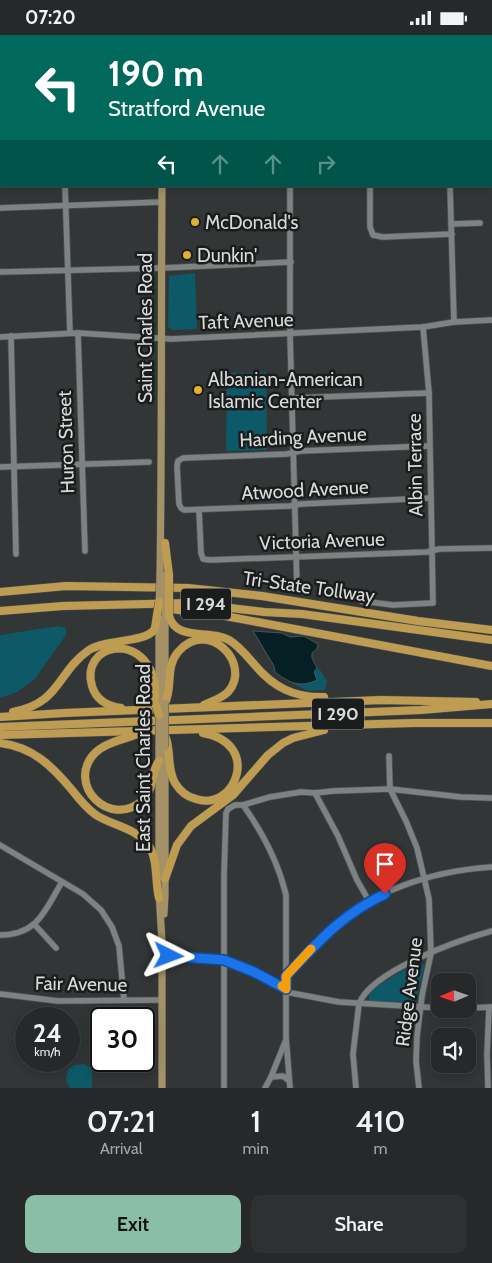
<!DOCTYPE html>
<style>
:root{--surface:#262829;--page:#2e3031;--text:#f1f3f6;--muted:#a4a6a8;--line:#424446;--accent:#8abfa5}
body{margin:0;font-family:Cabin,sans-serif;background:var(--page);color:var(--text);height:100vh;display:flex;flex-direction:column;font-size:19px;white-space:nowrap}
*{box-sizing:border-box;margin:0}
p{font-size:16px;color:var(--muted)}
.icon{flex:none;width:28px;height:28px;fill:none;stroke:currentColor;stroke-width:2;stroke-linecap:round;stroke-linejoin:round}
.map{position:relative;height:1053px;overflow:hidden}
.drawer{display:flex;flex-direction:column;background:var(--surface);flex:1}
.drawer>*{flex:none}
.top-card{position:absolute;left:0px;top:0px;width:492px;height:152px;box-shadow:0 2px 12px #0003,0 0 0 1px var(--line);background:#00695c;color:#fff;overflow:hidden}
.needle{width:32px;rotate:268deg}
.tools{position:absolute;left:431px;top:938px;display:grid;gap:10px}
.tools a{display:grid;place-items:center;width:45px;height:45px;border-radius:10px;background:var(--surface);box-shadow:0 2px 12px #0003,0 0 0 1px var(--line);font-size:25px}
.speed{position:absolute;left:15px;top:972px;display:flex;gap:10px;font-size:25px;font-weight:700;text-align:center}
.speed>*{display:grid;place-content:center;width:65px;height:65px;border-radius:50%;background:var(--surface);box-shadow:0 2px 12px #0003,0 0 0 1px var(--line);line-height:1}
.speed small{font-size:12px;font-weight:400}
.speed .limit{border:2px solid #111;border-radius:8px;background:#fff;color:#111}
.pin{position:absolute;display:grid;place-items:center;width:42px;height:42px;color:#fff;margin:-51px -21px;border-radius:50% 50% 50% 0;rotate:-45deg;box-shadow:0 0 5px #0007}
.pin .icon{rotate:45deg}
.me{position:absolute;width:55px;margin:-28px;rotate:93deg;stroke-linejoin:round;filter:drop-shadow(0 0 4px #0008)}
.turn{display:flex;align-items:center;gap:18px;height:105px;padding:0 25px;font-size:22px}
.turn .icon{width:65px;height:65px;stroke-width:2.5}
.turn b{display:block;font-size:35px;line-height:42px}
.lanes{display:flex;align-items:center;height:48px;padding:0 25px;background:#0003;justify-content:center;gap:25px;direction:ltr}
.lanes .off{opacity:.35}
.eta{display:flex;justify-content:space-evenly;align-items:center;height:85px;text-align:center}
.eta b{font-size:30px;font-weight:600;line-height:35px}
.cta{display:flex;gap:10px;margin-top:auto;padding:10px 25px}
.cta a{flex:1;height:58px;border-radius:10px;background:var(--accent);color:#111;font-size:20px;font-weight:600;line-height:58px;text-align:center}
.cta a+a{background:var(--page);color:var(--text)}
.status{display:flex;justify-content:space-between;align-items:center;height:35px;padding:0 25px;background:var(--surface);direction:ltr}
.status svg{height:14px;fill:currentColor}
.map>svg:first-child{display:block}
.green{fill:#0d5967}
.water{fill:#061f24;stroke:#45575b}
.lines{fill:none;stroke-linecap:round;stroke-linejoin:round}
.minor-casing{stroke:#4f5253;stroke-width:7}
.major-casing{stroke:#4f5253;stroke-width:8}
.highway-casing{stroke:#4f5253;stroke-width:9}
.minor{stroke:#7d8283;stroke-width:5.5}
.major{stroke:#a49266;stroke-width:7}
.highway{stroke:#be9c52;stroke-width:8}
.major-bridge-casing{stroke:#4f5253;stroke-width:8;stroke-linecap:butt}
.highway-bridge-casing{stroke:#4f5253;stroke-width:9;stroke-linecap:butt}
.major-bridge{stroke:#a49266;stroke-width:7}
.highway-bridge{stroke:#be9c52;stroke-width:8}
.route-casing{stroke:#114b97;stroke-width:12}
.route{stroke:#1a73e8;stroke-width:9}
.slow{stroke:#f59e0b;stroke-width:9}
.poi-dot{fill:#e1af34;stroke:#1b1d1d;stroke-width:2}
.labels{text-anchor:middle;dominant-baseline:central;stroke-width:5;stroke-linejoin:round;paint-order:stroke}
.shield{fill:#1b1d1d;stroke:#9fa1a2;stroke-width:1}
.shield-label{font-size:18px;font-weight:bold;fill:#d8dadb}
.poi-label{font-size:19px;fill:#d8dadb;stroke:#1b1d1d;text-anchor:start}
.street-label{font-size:19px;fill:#d8dadb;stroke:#1b1d1d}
</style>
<div class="status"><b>07:20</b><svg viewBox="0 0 49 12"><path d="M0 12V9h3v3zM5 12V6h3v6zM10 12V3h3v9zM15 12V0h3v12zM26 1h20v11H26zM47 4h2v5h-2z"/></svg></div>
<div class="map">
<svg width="492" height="1053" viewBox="0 0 492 1053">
<rect width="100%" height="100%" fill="#323637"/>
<g class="green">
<polygon points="195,238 197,294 173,295 168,292 169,241"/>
<polygon points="266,337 267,415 226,416 227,338"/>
<polygon points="59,591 66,593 66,600 34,645 17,657 0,663 0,600"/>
<polygon points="317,633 321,636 327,647 325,655 308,656 292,648 298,649 317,645 314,637"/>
<polygon points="425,929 415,970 369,967 369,958 384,947 412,930"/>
<polygon points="85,1029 92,1034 92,1053 70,1053 66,1045 68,1034 75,1030"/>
</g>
<path class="water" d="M253,596l29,2 8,4 14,-1 14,8 -1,5 -5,4v5l5,10 -3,4 3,8c-17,8 -28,3 -42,-8l-1,-6z"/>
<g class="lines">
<g class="minor-casing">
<g id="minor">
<polyline points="61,0 61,1"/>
<polyline points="446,0 446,1"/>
<polyline points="290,1 290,0"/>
<polyline points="480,1 491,0"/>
<polyline points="0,42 1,42"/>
<polyline points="491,79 492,79"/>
<polyline points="0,108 1,108"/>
<polyline points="491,135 492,135"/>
<polyline points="65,151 70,298"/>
<polyline points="290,151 290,299 297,553"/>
<polyline points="370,151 370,192 373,200 383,202 452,199"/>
<polyline points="450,151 454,287"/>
<polyline points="0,173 162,167"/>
<polyline points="451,189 480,188"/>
<polyline points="0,237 162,233 291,227"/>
<polyline points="78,298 85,516"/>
<polyline points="11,301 16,519"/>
<polyline points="0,302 78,298 171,304 423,292 454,287 492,285"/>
<polyline points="292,363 429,358"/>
<polyline points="429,411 300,416 287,419 183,423 178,426 177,431 179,469 181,473 184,475 290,471 301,469 431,463"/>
<polyline points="0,432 149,427"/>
<polyline points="199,475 201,518 203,524 210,525 427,517 439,514 492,513"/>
<polyline points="361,566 393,570 433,568 429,358 423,292"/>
<polyline points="389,721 390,754 406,786 417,813 429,864 431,918 422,961 417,1001 416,1026 419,1053"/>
<polyline points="315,758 338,801 357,845 369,866"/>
<path d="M243,770c20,28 35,56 43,90v142l4,51"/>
<polyline points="0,810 83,859 101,875 112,892 119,911 124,965"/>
<polyline points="35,890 56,913"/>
<path d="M0,900c38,0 45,-25 62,-53"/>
<polyline points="162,921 224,925 254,937 286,953"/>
<path d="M286,941c13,-14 25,-29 39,-42 44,-43 106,-63 167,-67"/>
<polyline points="286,957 339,967 440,973"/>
<polyline points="0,959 58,966 162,965"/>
<polyline points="468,973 492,972"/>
<polyline points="271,1042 283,1041 289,1046"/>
<polyline points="224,1053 224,841 226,778 228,774 235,770 243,770 270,762 301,757 315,758 333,756 390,754 461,762 492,763"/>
<polyline points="265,1053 271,1042 285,1007"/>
<path d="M356,1053l-3,-34 6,-50c12,-33 100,-64 133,-73"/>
<polyline points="488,1053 487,1019 489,973"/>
</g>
</g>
<g class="major-casing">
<g id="major">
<polyline points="162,0 162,1"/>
<path d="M160,540c2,-130 1,-259 2,-389"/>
<polyline points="165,665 165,581"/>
<polyline points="159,668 159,583"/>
<polyline points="159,712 159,842"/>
<polyline points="159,857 162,907 162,1053"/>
<polyline points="164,879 165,860 165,712"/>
</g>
</g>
<g class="highway-casing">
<g id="highway">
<polyline points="165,508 169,540"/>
<polyline points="0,557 66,551 188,553 262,561 418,586 492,595"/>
<polyline points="164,573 225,581 492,631"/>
<polyline points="0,576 63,571 188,568 264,577 302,579 492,605"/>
<path d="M169,581c7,26 42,13 60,24 10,6 18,16 25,24 19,23 40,34 70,33"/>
<path d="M165,668c8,-16 0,-36 13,-51 30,-35 75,12 50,40 -6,6 -15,9 -24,13"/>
<path d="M121,673c-14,-2 -25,-8 -29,-22 -12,-42 50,-55 62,-6 2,7 1,15 1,23"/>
<path d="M13,677c48,-9 44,-40 76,-62 17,-11 55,-7 65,-20 2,-4 2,-10 3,-15"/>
<polyline points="0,682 64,678 381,665 476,667"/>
<polyline points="0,692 421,675 492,669"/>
<path d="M137,699c-14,6 -31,8 -42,19 -30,31 15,77 48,47 12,-12 7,-27 16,-39"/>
<polyline points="0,700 413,688 492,688"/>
<path d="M166,703c5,15 1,31 9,45 5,8 12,14 21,16 40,13 66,-56 7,-66"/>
<path d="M0,708c33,4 52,23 72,47 7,9 14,18 24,25 17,11 41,13 53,31 9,14 6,36 10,52"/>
<polyline points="165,844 177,810 191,791 233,760 268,720 283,708 293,703 324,695"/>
</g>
</g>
<use href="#minor" class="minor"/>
<use href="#major" class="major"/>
<use href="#highway" class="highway"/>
<g class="major-bridge-casing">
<g id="major-bridge">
<polyline points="159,572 160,540"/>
<polyline points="165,581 165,540"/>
<polyline points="165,668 165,712"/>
<polyline points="159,712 159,668"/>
</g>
</g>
<g class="highway-bridge-casing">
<g id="highway-bridge">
<polyline points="169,540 169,581"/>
<polyline points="157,580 159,567"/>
<polyline points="155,668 159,680"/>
</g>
</g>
<use href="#major-bridge" class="major-bridge"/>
<use href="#highway-bridge" class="highway-bridge"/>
</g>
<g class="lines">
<g class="route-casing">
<path id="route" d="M169,921l55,4 30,12 32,17v-13c33,-35 55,-61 99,-82"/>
</g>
<use href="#route" class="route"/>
<polyline class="slow" points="282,951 286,954 286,941 311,914"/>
</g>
<g class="poi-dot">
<circle cx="195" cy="187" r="5"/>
<circle cx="187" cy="220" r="5"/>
<circle cx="198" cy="355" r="5"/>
</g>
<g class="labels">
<g class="shield">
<rect x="181" y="553.5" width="50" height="31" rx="4"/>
<rect x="312" y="663.5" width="52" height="31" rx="4"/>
</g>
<g class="shield-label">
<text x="206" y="569">I 294</text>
<text x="338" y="679">I 290</text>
</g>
<g class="poi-label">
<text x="205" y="187">McDonald's</text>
<text x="197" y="220">Dunkin'</text>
<text x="208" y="344">Albanian-American<tspan x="208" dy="22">Islamic Center</tspan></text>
</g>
<g class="street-label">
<text transform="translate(246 286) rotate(-2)">Taft Avenue</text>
<text transform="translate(145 293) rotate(-90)">Saint Charles Road</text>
<text transform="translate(303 402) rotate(-3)">Harding Avenue</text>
<text transform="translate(66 407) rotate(-92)">Huron Street</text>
<text transform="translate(415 430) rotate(-91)">Albin Terrace</text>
<text transform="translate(305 455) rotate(-3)">Atwood Avenue</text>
<text transform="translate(322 506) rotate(-2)">Victoria Avenue</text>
<text transform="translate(309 552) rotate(8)">Tri-State Tollway</text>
<text transform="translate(143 723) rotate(-90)">East Saint Charles Road</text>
<text transform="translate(81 949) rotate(1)">Fair Avenue</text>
<text transform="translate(409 957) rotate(-83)">Ridge Avenue</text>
</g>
</g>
</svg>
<div class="tools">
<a><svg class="needle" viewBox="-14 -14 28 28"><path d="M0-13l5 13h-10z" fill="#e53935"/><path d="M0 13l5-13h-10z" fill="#a4a6a8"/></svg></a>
<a><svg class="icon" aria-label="sound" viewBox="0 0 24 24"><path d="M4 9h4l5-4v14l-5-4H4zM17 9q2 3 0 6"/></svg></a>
</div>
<div class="speed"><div>24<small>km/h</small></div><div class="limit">30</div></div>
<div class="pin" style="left:385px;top:859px;background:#d93025"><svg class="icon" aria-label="arrive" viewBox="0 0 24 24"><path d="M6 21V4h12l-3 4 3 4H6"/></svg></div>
<svg class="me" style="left:169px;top:921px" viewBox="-20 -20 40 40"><path d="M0-17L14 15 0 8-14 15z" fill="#1a73e8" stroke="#fff" stroke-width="4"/></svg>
<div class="top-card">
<div class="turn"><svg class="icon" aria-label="left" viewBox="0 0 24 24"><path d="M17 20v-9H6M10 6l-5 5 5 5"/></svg><div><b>190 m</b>Stratford Avenue</div></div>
<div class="lanes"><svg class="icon" aria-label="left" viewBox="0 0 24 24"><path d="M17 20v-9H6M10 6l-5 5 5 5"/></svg><svg class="icon off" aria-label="ahead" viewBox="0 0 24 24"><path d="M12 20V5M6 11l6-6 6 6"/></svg><svg class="icon off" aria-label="ahead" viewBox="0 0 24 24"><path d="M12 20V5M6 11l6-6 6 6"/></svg><svg class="icon off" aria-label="right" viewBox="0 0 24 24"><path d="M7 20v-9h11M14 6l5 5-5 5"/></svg></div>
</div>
</div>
<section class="drawer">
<div class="eta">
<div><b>07:21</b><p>Arrival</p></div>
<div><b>1</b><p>min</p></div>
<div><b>410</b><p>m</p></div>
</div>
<div class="cta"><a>Exit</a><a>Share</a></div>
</section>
